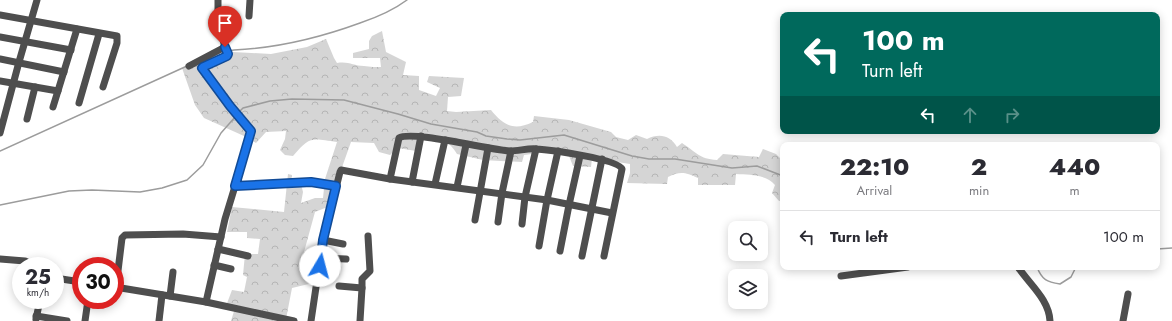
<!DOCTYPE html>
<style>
:root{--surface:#fff;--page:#f2f2f3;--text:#2b2b33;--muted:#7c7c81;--line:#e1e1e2}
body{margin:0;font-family:Jost,sans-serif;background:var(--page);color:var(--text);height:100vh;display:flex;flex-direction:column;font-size:15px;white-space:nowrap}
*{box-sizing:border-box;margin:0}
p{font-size:13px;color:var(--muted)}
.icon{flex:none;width:22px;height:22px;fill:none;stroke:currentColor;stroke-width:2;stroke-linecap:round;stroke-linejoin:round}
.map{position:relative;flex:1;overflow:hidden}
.details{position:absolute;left:780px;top:142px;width:380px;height:128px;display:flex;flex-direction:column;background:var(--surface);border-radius:8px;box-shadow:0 2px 10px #0003}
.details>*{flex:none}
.banner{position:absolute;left:780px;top:12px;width:380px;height:122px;border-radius:8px;box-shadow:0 2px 10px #0003;background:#00695c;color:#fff;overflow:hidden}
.controls{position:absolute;left:728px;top:221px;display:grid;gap:8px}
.controls a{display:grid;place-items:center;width:40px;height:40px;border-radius:8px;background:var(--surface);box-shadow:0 2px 10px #0003;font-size:20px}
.speed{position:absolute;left:12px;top:257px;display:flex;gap:8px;font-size:20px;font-weight:700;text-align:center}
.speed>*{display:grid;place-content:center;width:52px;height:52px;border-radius:50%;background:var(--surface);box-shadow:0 2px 10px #0003;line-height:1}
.speed small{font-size:10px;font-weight:400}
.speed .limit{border:6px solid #d22;background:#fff;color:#111}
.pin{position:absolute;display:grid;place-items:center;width:34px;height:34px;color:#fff;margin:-41px -17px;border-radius:50% 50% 50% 0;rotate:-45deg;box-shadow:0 0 4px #0007}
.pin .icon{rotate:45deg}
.me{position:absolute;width:44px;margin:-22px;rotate:8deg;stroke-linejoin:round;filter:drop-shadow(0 0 3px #0008)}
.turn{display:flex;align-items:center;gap:14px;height:84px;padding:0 16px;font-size:18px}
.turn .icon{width:52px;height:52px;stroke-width:2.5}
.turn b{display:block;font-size:28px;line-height:34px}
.lanes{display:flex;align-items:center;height:38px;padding:0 16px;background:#0003;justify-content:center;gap:20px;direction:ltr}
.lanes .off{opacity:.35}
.eta{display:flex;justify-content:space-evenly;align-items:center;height:68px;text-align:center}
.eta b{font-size:24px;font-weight:800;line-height:28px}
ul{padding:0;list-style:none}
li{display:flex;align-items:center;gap:12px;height:52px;padding:0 16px;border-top:1px solid var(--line)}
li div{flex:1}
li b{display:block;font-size:15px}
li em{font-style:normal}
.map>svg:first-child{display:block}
.forest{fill:url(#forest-crowns)}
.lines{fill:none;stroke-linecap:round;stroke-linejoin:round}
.stream{stroke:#9c9c9c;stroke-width:1.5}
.minor{stroke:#4e4e4e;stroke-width:7}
.route-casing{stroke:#114b97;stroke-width:10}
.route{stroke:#1a73e8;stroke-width:7}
</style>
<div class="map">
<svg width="1172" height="321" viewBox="0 0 1172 321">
<defs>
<pattern id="forest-crowns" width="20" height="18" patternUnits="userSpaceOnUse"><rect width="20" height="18" fill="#d5d5d5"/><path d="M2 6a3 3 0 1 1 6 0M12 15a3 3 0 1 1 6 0" fill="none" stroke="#b5b5b5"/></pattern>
</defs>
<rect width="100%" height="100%" fill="#fff"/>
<path class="forest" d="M382,31l4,21 20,10 -3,13 16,1v14l17,6 4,-8 -13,-6 2,-6 35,2 -3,18 -13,1 -1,14 9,1 35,-2c13,16 23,21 42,12l1,-6 35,4 42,12 5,5 12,3 8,-5 11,4c12,-6 23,-4 30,8l5,-4c14,9 17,16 35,17l6,-6 36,3 4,-8 13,5 7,7v40h-4l-7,-8 3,-8c-9,-11 -26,-10 -39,-11l-1,11h-37v-7c-13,-6 -18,-7 -30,-1l-1,7 -40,-1 3,-10v-9l-38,-6 -1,9 -18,-1 -6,-15 -18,1 -25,3 -2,7 -39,-2 -26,-6c-9,-15 -17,-15 -33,-15l-8,12 -18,-3 -8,7 -11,-3 -5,-9 -23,-1 -20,56 -1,8 -15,6 -11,40h19l-6,30 -25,6 -6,31 9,2h15h-79l4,-13 -9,-2 6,-16 12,2 3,-15 -4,-2 2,-21h13l2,-15 -13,-1v-6h-20l5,-25 52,5 4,-38 4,1 -1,8 10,1 2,8 -2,11 14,-5h8l2,-19 12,-37c-26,-4 -27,-6 -44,14l-8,-1 -5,-5 5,-11 1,-8 -20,1 -10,11 -12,-7 -40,-18 -9,-13 -13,-37 36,-9 15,-7 38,2 36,-7 19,-8 8,19 3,5c12,-2 16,3 27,3 6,1 12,1 17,1l-1,-9h-27v-5l16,-4v-8l3,-5z"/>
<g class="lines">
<g class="stream">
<path d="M228,51l6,-1c44,-2 85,-12 126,-27 15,-5 35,-14 47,-23"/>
<polyline points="208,60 225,53"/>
<polyline points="238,113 243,108 270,101 292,99 344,100 398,114 431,124 477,132 486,136 507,139 520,140 564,135 632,156 649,159 675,159 732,168 757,166 783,176"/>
<polyline points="0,151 187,66"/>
<polyline points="0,205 69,191 92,190 140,192 162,188 187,180 203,165 221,133 236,116"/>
<polyline points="1157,249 1172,248"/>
<path d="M1037,267c5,13 10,15 23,17l11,-7 5,-10"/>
</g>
<g class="minor">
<polyline points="0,15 117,36 117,43 103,87"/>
<polyline points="249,16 250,0"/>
<polyline points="0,37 71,50"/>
<polyline points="0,59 64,72"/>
<polyline points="189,66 225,47 218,22 218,0"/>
<polyline points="0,81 58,91"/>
<polyline points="79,103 99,34"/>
<polyline points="53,107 77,29"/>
<polyline points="27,119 35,87"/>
<polyline points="0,133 19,62 37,0"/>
<path d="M390,179l9,-41c12,-8 91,12 111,13 9,0 18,-3 27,-2 14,1 81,10 85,20l-18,87"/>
<polyline points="412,182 421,136"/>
<polyline points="435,184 445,140"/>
<polyline points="235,186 311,182 336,186"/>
<polyline points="457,187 466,145"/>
<polyline points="475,220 488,148"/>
<polyline points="498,222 502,193 511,151"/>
<polyline points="522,224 525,197 536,149"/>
<polyline points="323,240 343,244"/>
<polyline points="539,246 547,200 558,151"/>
<polyline points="218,249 248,256"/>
<polyline points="560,251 569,205 580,156"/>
<polyline points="582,256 602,159"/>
<polyline points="321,258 346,259"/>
<polyline points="0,259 25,261 35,266"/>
<polyline points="214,265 231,269"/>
<path d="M1018,267c11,17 31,32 32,54"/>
<polyline points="841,276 908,267"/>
<polyline points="55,278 81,282"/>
<polyline points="339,286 362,288 360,321"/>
<polyline points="115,287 206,302 294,321"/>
<polyline points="116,287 122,238 125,235 183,234 221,237"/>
<polyline points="362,288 362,279 370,271 368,236"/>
<polyline points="170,296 173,272"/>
<polyline points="206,302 225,219 251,134 251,131 230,106 202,69 203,67 228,56 225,47"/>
<polyline points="36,316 67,321"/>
<polyline points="36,319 40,300"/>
<polyline points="85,321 88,300"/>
<polyline points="159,321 162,295"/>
<polyline points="311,321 323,240 340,172 341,170 390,179 547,200 612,213"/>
<polyline points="1123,321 1128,294"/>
</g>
</g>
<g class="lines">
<g class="route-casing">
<polyline id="route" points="225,47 228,54 227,56 203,67 202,68 230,106 251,131 235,186 311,182 336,186 323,240 320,266"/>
</g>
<use href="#route" class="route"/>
</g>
</svg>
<div class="controls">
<a><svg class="icon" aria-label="search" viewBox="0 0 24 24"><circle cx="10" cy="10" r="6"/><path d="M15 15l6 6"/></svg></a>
<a><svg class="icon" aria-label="layers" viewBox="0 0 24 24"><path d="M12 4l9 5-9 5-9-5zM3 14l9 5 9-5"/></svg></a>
</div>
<div class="speed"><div>25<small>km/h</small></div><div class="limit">30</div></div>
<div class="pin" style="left:225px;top:47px;background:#d93025"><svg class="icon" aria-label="arrive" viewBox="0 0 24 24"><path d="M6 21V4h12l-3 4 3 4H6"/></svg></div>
<svg class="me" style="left:320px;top:266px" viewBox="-20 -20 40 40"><circle r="19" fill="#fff"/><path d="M0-13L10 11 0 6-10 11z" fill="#1a73e8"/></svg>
<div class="banner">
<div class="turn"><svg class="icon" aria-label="left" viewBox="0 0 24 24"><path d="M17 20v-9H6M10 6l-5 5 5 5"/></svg><div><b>100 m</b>Turn left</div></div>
<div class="lanes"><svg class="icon" aria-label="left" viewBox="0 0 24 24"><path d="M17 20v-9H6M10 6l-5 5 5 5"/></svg><svg class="icon off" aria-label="ahead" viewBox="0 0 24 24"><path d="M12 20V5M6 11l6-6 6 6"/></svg><svg class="icon off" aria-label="right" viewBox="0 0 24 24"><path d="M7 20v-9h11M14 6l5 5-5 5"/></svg></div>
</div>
<section class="details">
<div class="eta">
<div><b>22:10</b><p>Arrival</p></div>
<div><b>2</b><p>min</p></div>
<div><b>440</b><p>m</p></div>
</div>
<ul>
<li><svg class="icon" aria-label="left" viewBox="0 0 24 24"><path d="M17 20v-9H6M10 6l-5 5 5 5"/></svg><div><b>Turn left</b></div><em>100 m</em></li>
</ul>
</section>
</div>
